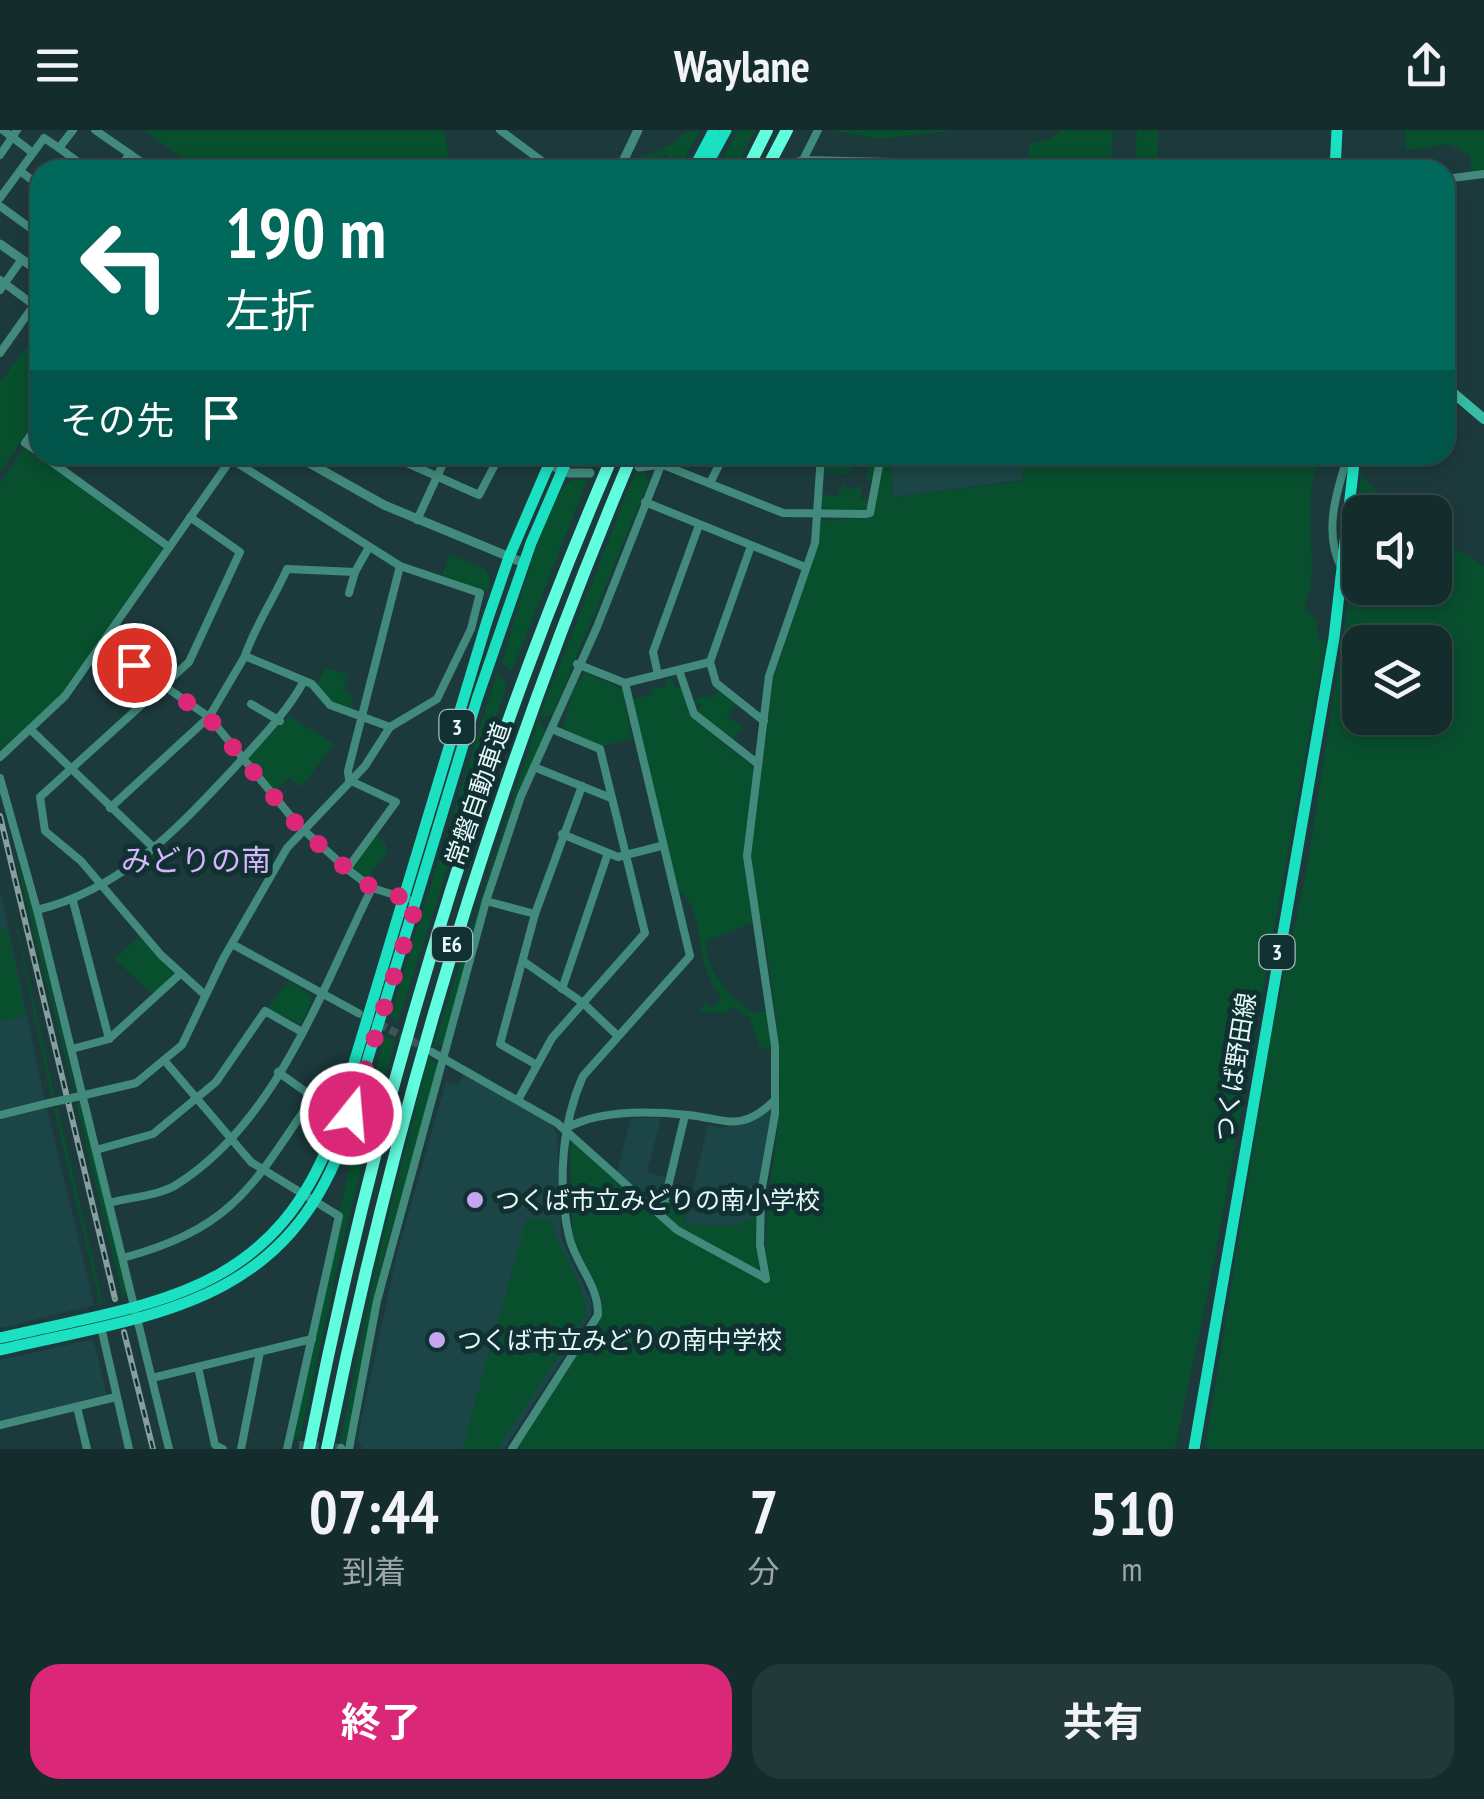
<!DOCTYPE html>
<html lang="ja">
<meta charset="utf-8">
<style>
:root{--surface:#152c2d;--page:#223839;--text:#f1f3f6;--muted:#9da7aa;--line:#344849;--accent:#db2777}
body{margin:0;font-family:"PT Sans Narrow","Noto Sans JP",sans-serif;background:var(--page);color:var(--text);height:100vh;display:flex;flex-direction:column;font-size:38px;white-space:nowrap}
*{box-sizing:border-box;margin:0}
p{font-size:32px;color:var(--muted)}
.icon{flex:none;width:55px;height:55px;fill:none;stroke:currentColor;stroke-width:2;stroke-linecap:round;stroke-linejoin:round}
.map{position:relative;height:1319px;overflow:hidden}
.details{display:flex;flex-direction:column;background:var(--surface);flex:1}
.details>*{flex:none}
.guide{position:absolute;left:30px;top:30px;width:1425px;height:305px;border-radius:30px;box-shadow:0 5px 15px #0003,0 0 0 2px var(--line);background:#00695c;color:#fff;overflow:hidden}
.tools{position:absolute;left:1342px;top:365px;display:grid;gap:20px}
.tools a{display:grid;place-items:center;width:110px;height:110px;border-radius:20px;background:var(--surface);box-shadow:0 5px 15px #0003,0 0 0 2px var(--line);font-size:50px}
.pin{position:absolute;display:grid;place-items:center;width:85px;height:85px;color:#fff;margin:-42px;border:5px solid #fff;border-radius:50%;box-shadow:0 2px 10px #0007}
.me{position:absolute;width:110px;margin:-55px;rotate:17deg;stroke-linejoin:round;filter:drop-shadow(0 0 8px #0008)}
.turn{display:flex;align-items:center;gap:35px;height:210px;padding:0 30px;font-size:45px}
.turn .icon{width:130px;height:130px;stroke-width:2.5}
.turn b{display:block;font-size:70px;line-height:85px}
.then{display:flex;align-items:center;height:95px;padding:0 30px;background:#0003;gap:20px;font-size:38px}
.eta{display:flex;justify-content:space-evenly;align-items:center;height:170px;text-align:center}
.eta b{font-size:60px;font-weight:700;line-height:70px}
.button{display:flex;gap:20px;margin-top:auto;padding:20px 30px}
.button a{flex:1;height:115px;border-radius:30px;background:var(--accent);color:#fff;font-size:40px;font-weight:700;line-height:115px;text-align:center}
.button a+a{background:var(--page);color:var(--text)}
header{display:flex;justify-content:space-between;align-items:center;height:130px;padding:0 30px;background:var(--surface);font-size:45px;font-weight:700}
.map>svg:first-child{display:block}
.built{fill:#1c4547}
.green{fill:#084f2e;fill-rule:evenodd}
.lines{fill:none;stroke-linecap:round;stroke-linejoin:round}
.minor-tunnel{stroke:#3a5658;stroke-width:8;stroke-dasharray:8 4;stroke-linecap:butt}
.minor{stroke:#428b7c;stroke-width:8}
.tertiary{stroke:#428b7c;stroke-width:9}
.secondary{stroke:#38bca3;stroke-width:10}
.primary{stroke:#1be1c2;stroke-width:11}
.motorway{stroke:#60fdde;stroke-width:12}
.rail-casing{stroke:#879e9f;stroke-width:6}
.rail{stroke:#113031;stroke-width:2.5;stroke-dasharray:8;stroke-linecap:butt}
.minor-bridge{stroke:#428b7c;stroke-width:8}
.route{stroke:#db2777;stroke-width:18;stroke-dasharray:0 32.4}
.poi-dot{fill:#c7a6f0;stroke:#113031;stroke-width:4}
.labels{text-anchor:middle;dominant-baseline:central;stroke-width:10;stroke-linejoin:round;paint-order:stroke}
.shield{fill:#113031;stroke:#a6bcbc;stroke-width:2.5}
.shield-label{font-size:22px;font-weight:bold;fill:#e6f8f8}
.street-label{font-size:25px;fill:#e6f8f8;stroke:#113031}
.poi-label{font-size:25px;fill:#e6f8f8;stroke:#113031;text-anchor:start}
.quarter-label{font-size:30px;fill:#d4b6fb;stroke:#113031}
</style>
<header><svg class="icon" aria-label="menu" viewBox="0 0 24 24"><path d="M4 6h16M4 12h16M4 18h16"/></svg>Waylane<svg class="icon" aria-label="share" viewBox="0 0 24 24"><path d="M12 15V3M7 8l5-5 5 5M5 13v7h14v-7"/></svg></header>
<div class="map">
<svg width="1484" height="1319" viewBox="0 0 1484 1319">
<rect width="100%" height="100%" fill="#1c3a3c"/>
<g class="built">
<polygon points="891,325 1027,325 1021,350 893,367"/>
<polygon points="0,760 45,971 0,982"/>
<polygon points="464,945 551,994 557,1004 561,1108 591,1171 591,1184 504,1319 363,1319 357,1310 397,1124 446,952 458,955"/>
<polygon points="47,978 94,1175 0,1198 0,989"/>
<polygon points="768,980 773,982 759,1087 732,1096 685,1095 708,994 717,998 742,995"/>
<polygon points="631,988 661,988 647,1042 666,1048 658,1075 617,1042"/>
<polygon points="93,1209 107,1265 0,1291 0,1230"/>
</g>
<g class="green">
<polygon points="144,0 444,0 449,31 468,40 199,40"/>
<path d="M700,0l-22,40h-15l5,-16 -44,16c17,-21 45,-15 59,-37z"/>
<polygon points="738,0 755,0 734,40 717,40"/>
<polygon points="831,0 955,0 880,9"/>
<polygon points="1063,0 1113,0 1111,35 1027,34 1030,13 1048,10"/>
<polygon points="1137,0 1158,0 1157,36 1135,34"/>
<polygon points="1405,0 1484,0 1484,41 1471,44 1470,25 1448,14 1406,20"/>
<polygon points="40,198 40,283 0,343 0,253"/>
<polygon points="25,317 163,419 61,565 0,620 0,353"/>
<polygon points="825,325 877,326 872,350 866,350 868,338 853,334 849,345 822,342"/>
<path d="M884,325h7l2,42 128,-16 6,-26h293c-23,57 4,109 -16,151l12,14 2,18 8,3 -112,621 -39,187h-658l85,-134v-15l-29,-64 -3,-95 110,94 81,46 8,-4c-10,-59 7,-109 10,-167 4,-65 -8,-127 -17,-191l-56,22c-1,32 22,52 45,71h17l4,39 -13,-4 -10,-30 -15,-10 -10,6 -25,-2 6,-9 6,6 11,-11c-31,-30 -13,-91 -46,-107l-46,-190 23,-6 -2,-5 16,-3 -1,-6 6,-2 3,10 6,-1 9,28 64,53h8l11,-88 44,-131 4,-28 51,-4z"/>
<polygon points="644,342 649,351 553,583 544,587 540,585 635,343"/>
<path d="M1361,344l33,38h-34v76h75v-51l49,29v883h-279l67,-418 35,-163 42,-269zM1360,512h75v76h-75z"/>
<path d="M588,349l-76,192 -10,-8c12,-38 39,-152 64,-178 6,-7 14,-5 22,-6z"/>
<polygon points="843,353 846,359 862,356 860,368 869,369 866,380 824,381 821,364 837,366"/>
<polygon points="450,425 485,439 491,451 487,462 442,445"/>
<polygon points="326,538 348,545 343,559 352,566 351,576 357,582 335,574 316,555"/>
<polygon points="585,542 622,559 632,608 603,616 563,599 572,562"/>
<polygon points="497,543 507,554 398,891 390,887"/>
<polygon points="720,560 736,574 727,586 743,598 732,610 696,581 702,576 693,571 709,565 709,570"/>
<polygon points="289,586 334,614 301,657 289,647 274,663 248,628"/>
<polygon points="538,591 545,599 544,606 503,709 444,913 433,918"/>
<polygon points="375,704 386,714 387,723 366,750 353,737"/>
<polygon points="0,719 55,967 51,966"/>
<polygon points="13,719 31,772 76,962 74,962"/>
<polygon points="7,799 26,886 0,891 0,800"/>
<polygon points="139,806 174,843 155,866 114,829"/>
<polygon points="289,851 313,867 301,894 267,879"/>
<polygon points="385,906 395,909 345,1102 300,1309 293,1308 348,1043"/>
<polygon points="429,926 439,936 384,1125 345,1315 339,1316 378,1127"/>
<polygon points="76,972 81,973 127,1164 123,1167"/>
<polygon points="57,976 103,1172 100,1173 54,980"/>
<polygon points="670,1061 688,1065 685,1095 732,1096 759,1087 759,1142 678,1100 666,1083"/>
<path d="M527,1088l24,2c5,31 39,66 34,96l-88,133h-35z"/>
</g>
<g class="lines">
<g class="minor-tunnel">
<polyline points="755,40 785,35"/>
<polyline points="358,883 425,918"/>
<polyline points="299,1315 341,1318"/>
</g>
<g class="minor">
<polyline points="3,0 33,23"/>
<polyline points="95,0 153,40"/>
<polyline points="500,0 554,40"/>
<polyline points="59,18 89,40"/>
<polyline points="0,25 17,0"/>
<polyline points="785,35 803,30 1245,40"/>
<polyline points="118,40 130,24"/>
<polyline points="798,40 818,0"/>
<polyline points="20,41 40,56"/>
<polyline points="1445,49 1484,44"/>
<polyline points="0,68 44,8 59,18 73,0"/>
<polyline points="0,76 40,105"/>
<polyline points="0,150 34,175 0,223"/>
<polyline points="0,160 22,129"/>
<polyline points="40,292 25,313 40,323"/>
<polyline points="42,325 169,417"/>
<polyline points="188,325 195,330 198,325"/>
<polyline points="389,325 479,365 500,325"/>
<polyline points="661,334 783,383 865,384 870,383 881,325"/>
<polyline points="710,353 724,325"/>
<polyline points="645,372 805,437"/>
<polyline points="190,387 240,422 189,532 40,667 45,701 81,731 161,825 205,865"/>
<polyline points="417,390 447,325"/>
<path d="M1341,437c-18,-35 -4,-77 7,-112"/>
<polyline points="349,463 355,442"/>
<polyline points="102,513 209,587 298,695 347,739 372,758 408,769"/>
<path d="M245,526c10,-31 29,-57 42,-87l68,3 14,-25"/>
<polyline points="710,532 716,553 764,591"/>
<polyline points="577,534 625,553 710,532 751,416"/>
<polyline points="679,540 694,584 758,634"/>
<polyline points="658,545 653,522 699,395"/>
<polyline points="251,574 280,591"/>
<polyline points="30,599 155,719"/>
<polyline points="0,627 65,566 234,325"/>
<polyline points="534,637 611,668"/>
<polyline points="0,648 37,780 169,1319"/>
<polyline points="110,678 209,587 245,526 312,554 330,575 390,597"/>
<polyline points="562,704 618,727 661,716"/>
<polyline points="347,739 396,672 349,650 348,641 400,436"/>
<polyline points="73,771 109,909"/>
<polyline points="486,771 535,784 500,914 537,935"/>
<path d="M37,780c86,-21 141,-82 199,-144 26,-29 49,-51 68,-85"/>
<polyline points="535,784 582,656"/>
<polyline points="232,814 358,883"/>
<polyline points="523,831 583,873 618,906"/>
<polyline points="562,859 608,723"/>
<polyline points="72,919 109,909 179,845"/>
<polyline points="432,922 557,993 677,1100 765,1148"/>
<polyline points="164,930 251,1032 339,1086 287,1319"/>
<polyline points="76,967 136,953 182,915 223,829 287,718 365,636 390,597 437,569 471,499 480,463 400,436 231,329"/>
<polyline points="518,970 552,908 645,803 600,619 552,599"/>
<polyline points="0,985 49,973"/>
<path d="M565,999c34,-20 85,-18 123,-14 39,4 52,18 86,-14"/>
<polyline points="96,1020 153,1004 216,952 265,881 302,902"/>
<path d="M109,1073c20,-6 49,-7 67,-18 101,-63 145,-195 196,-297"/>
<polyline points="662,1082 685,985"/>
<path d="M123,1128c110,-30 130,-72 190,-161l-35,-25"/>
<polyline points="766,1149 760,1115 761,1063 775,984 775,916 747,726 769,546 815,413 821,325"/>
<polyline points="101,1197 129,1319"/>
<polyline points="198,1237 215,1315 223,1319"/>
<polyline points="152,1248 312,1209"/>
<polyline points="77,1277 87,1319"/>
<polyline points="0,1295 116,1267"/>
<polyline points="341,1318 342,1319"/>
<polyline points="241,1319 260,1222"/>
<polyline points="349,1319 377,1171 486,771 521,666 597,497 665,325"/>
<path d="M512,1319l86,-134c1,-30 -23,-51 -29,-79 -12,-52 -7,-113 14,-160l107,-120 -65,-273"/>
</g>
<g class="tertiary">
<polyline points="619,40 638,0"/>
<polyline points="0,114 40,142"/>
<polyline points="295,325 384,375 524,433"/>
<polyline points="527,325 569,343 590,343"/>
<polyline points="639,337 661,334"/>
</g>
<polyline class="secondary" points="1445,256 1484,289"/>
<g class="primary">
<polyline points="693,40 714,0"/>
<polyline points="704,40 726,0"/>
<polyline points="1335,40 1337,0"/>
<path d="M0,1208c149,-35 270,-40 332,-202l155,-515 22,-64 44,-102"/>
<path d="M0,1220c147,-35 279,-42 341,-203l136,-448 54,-156 38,-88"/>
<polyline points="1194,1319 1334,508 1355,325"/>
</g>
<g class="motorway">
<polyline points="747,40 767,0"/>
<polyline points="766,40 787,0"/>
<path d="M309,1319c67,-342 166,-674 304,-994"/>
<path d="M327,1319c69,-342 169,-672 305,-994"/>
</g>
<g class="rail-casing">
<g id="rail">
<polyline points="0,686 115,1169"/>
<polyline points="124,1202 153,1319"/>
</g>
</g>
<use href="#rail" class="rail"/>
<polyline class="minor-bridge" points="49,973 76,967"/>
</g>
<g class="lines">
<polyline class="route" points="134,535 208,587 298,696 347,739 372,758 417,772 351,984"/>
</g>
<g class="poi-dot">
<circle cx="475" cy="1070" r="10"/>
<circle cx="437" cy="1210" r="10"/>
</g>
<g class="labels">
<g class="shield">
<rect x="439.5" y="580" width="35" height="34" rx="8"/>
<rect x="432" y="797" width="40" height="34" rx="8"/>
<rect x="1259.5" y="805" width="35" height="34" rx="8"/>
</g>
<g class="shield-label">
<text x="457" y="597">3</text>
<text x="452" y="814">E6</text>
<text x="1277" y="822">3</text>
</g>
<g class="street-label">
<text transform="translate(478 664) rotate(-71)">常磐自動車道</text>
<text transform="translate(1235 937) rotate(-81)">つくば野田線</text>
</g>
<g class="poi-label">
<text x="495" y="1070">つくば市立みどりの南小学校</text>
<text x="457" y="1210">つくば市立みどりの南中学校</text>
</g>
<g class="quarter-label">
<text x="196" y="729">みどりの南</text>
</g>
</g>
</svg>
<div class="tools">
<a><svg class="icon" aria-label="sound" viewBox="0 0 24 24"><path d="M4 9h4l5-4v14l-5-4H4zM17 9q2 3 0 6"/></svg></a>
<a><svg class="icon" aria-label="layers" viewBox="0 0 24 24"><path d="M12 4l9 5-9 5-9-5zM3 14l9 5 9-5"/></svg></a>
</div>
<div class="pin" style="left:134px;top:535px;background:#d93025"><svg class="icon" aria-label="arrive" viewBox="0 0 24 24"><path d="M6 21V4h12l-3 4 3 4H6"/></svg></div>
<svg class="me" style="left:351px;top:984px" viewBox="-20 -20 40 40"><circle r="17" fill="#db2777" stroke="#fff" stroke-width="3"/><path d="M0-11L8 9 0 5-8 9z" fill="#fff"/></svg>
<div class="guide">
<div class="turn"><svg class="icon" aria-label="left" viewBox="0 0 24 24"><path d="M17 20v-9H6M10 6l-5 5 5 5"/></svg><div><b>190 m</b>左折</div></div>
<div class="then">その先<svg class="icon" aria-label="arrive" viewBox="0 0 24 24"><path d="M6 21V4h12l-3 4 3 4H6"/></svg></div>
</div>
</div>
<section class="details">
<div class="eta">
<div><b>07:44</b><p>到着</p></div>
<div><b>7</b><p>分</p></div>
<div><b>510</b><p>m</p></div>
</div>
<div class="button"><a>終了</a><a>共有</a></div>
</section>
